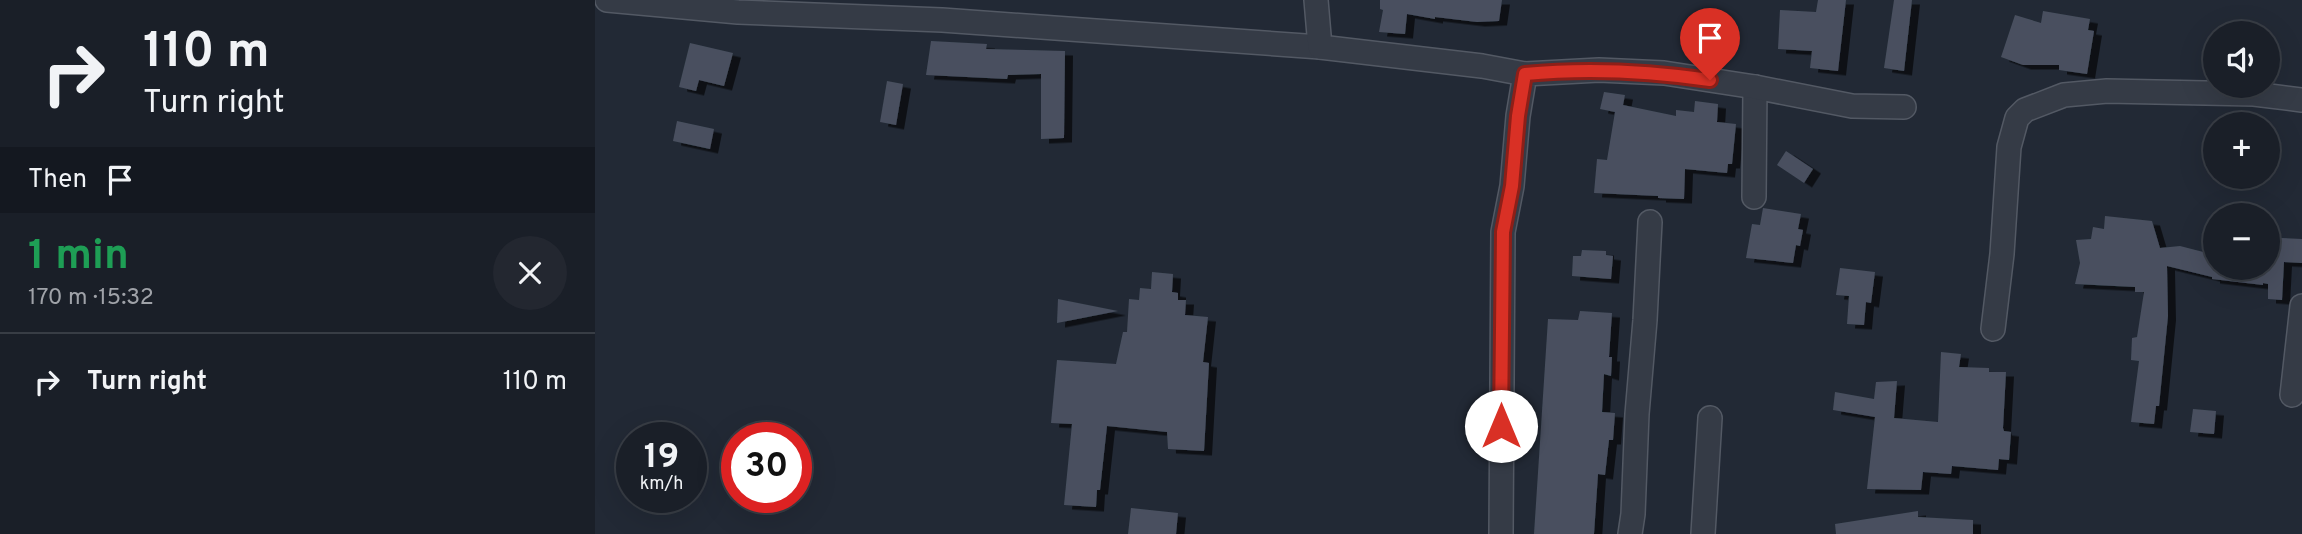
<!DOCTYPE html>
<meta charset="utf-8">
<style>
:root{--surface:#1a1f28;--page:#232730;--text:#f1f3f6;--muted:#9fa2a8;--line:#383d45}
body{margin:0;font-family:Overpass,sans-serif;background:var(--page);color:var(--text);height:100vh;display:flex;flex-direction:column;font-size:26px;white-space:nowrap}
*{box-sizing:border-box;margin:0}
p{font-size:23px;color:var(--muted)}
.icon{flex:none;width:38px;height:38px;fill:none;stroke:currentColor;stroke-width:2;stroke-linecap:round;stroke-linejoin:round}
.map{position:relative;flex:1;overflow:hidden}
.details{display:flex;flex-direction:column;background:var(--surface);width:595px}
.details>*{flex:none}
.guide{background:#1a1f28;color:var(--text);overflow:hidden}
.controls{position:absolute;left:1608px;top:21px;display:grid;gap:14px}
.controls a{display:grid;place-items:center;width:77px;height:77px;border-radius:50%;background:var(--surface);box-shadow:0 7px 28px #0002,0 0 0 2px var(--line);font-size:35px}
.speed{position:absolute;left:21px;top:422px;display:flex;gap:14px;font-size:35px;font-weight:700;text-align:center}
.speed>*{display:grid;place-content:center;width:91px;height:91px;border-radius:50%;background:var(--surface);box-shadow:0 7px 28px #0002,0 0 0 2px var(--line);line-height:1}
.speed small{font-size:18px;font-weight:400}
.speed .limit{border:10px solid #d22;background:#fff;color:#111}
.pin{position:absolute;display:grid;place-items:center;width:60px;height:60px;color:#fff;margin:-72px -30px;border-radius:50% 50% 50% 0;rotate:-45deg;box-shadow:0 0 7px #0007}
.pin .icon{rotate:45deg}
.me{position:absolute;width:77px;margin:-38px;rotate:0deg;stroke-linejoin:round;filter:drop-shadow(0 0 5px #0008)}
.turn{display:flex;align-items:center;gap:24px;height:147px;padding:0 28px;font-size:32px}
.turn .icon{width:91px;height:91px;stroke-width:2.5}
.turn b{display:block;font-size:49px;line-height:60px}
.then{display:flex;align-items:center;height:66px;padding:0 28px;background:#0003;gap:14px;font-size:26px}
.round{display:grid;place-items:center;flex:none;width:74px;height:74px;border-radius:37px;background:var(--page)}
.head{display:flex;align-items:center;justify-content:space-between;height:119px;padding:0 28px}
h1{font-size:42px;font-weight:700;line-height:52px;color:#1e9e55}
ul{padding:0;list-style:none}
li{display:flex;align-items:center;gap:21px;height:98px;padding:0 28px;border-top:2px solid var(--line)}
li div{flex:1}
li b{display:block;font-size:26px}
li em{font-style:normal}
main{display:flex;flex:1;min-height:0}
.map>svg:first-child{display:block}
.building{fill:#48505f;filter:url(#shadow)}
.lines{fill:none;stroke-linecap:round;stroke-linejoin:round}
.minor-casing{stroke:#535964;stroke-width:26}
.minor{stroke:#353b46;stroke-width:23}
.route-casing{stroke:#8d1f18;stroke-width:18}
.route{stroke:#d93025;stroke-width:12}
</style>
<main>
<section class="details">
<div class="guide">
<div class="turn"><svg class="icon" aria-label="right" viewBox="0 0 24 24"><path d="M7 20v-9h11M14 6l5 5-5 5"/></svg><div><b>110 m</b>Turn right</div></div>
<div class="then">Then<svg class="icon" aria-label="arrive" viewBox="0 0 24 24"><path d="M6 21V4h12l-3 4 3 4H6"/></svg></div>
</div>
<div class="head"><div><h1>1 min</h1><p>170 m · 15:32</p></div><a class="round"><svg class="icon" aria-label="close" viewBox="0 0 24 24"><path d="M6 6l12 12M18 6L6 18"/></svg></a></div>
<ul>
<li><svg class="icon" aria-label="right" viewBox="0 0 24 24"><path d="M7 20v-9h11M14 6l5 5-5 5"/></svg><div><b>Turn right</b></div><em>110 m</em></li>
</ul>
</section>
<div class="map">
<svg width="1707" height="534" viewBox="0 0 1707 534">
<defs>
<filter id="shadow"><feDropShadow dx="8" dy="4.5" stdDeviation="0" flood-color="#0009"/></filter>
</defs>
<rect width="100%" height="100%" fill="#222935"/>
<g class="building">
<polygon points="785,0 907,0 904,21 882,22 840,17 840,19 812,14 810,34 784,32 788,10 785,9"/>
<polygon points="1223,0 1251,0 1243,71 1215,68 1217,51 1183,49 1185,10 1221,12"/>
<polygon points="1299,0 1317,0 1309,71 1289,68"/>
<polygon points="1448,11 1495,19 1493,30 1499,31 1492,74 1464,70 1464,65 1428,65 1406,57 1420,15 1446,23"/>
<polygon points="336,41 392,44 391,49 470,51 469,138 446,139 446,74 413,75 412,79 331,75"/>
<polygon points="95,43 138,53 129,86 104,80 101,91 84,87"/>
<polygon points="292,81 308,84 301,125 285,122"/>
<polygon points="1009,92 1030,95 1028,105 1081,116 1081,110 1099,112 1100,101 1123,104 1122,122 1141,124 1137,164 1133,164 1132,173 1090,169 1089,199 1063,198 1063,196 999,193 1002,159 1012,160 1020,112 1005,109"/>
<polygon points="82,121 119,129 115,149 78,141"/>
<polygon points="1191,151 1218,169 1209,183 1182,165"/>
<polygon points="1168,208 1206,214 1203,229 1208,230 1205,246 1201,245 1198,263 1151,258 1157,224 1165,225"/>
<polygon points="1510,216 1557,221 1565,248 1585,246 1620,255 1620,268 1673,268 1673,249 1683,250 1686,238 1707,239 1707,263 1689,262 1687,300 1673,299 1673,284 1668,283 1668,285 1617,279 1617,277 1572,266 1573,316 1564,406 1561,406 1559,424 1536,422 1544,361 1536,360 1537,338 1542,337 1549,292 1540,292 1540,287 1480,284 1485,263 1481,240 1496,239 1498,227 1509,229"/>
<polygon points="987,250 1011,251 1011,255 1018,256 1016,279 977,276 978,256 986,256"/>
<polygon points="1245,268 1280,272 1276,303 1271,302 1269,325 1252,324 1254,296 1241,295"/>
<polygon points="557,272 578,274 577,292 583,293 583,300 591,300 590,315 613,317 608,362 614,363 609,451 573,449 572,432 512,426 505,490 502,490 501,507 469,505 477,424 456,423 462,360 521,364 528,332 532,332 534,299 544,300 545,288 556,289"/>
<polygon points="463,299 523,311 462,323"/>
<polygon points="985,311 1017,313 1014,357 1017,357 1016,376 1009,374 1007,412 1020,413 1018,440 1014,440 1010,475 1003,474 999,534 939,534 953,319 983,320"/>
<polygon points="1346,352 1366,354 1364,367 1394,368 1394,372 1411,372 1408,428 1409,431 1416,432 1414,460 1404,459 1403,470 1357,466 1356,474 1328,472 1326,490 1272,489 1280,417 1238,410 1240,392 1279,399 1281,382 1302,381 1299,418 1343,422"/>
<polygon points="1598,409 1621,411 1619,434 1595,432"/>
<polygon points="536,508 583,513 581,534 533,534"/>
<polygon points="1323,511 1323,517 1378,520 1378,534 1241,534 1240,524"/>
</g>
<g class="lines">
<g class="minor-casing">
<g id="minor">
<polyline points="12,0 143,12 347,20 725,47"/>
<polyline points="721,0 725,47 887,66 930,74"/>
<polyline points="1159,197 1160,87"/>
<polyline points="1398,329 1407,254 1414,147 1422,118 1430,110 1469,95 1512,91 1659,94 1707,100"/>
<polyline points="1697,395 1707,306"/>
<polyline points="906,534 908,232 917,186 923,116 930,74 1004,70 1069,73 1160,87 1257,106 1309,107"/>
<polyline points="1035,534 1038,514 1042,414 1050,320 1055,222"/>
<polyline points="1108,534 1115,418"/>
</g>
</g>
<use href="#minor" class="minor"/>
</g>
<g class="lines">
<g class="route-casing">
<path id="route" d="M906,426l2,-194 9,-46 6,-70 7,-42c62,-6 123,-3 185,6"/>
</g>
<use href="#route" class="route"/>
</g>
</svg>
<div class="controls">
<a><svg class="icon" aria-label="sound" viewBox="0 0 24 24"><path d="M4 9h4l5-4v14l-5-4H4zM17 9q2 3 0 6"/></svg></a>
<a>+</a>
<a>−</a>
</div>
<div class="speed"><div>19<small>km/h</small></div><div class="limit">30</div></div>
<div class="pin" style="left:1115px;top:80px;background:#d93025"><svg class="icon" aria-label="arrive" viewBox="0 0 24 24"><path d="M6 21V4h12l-3 4 3 4H6"/></svg></div>
<svg class="me" style="left:906px;top:426px" viewBox="-20 -20 40 40"><circle r="19" fill="#fff"/><path d="M0-13L10 11 0 6-10 11z" fill="#d93025"/></svg>
</div>
</main>
